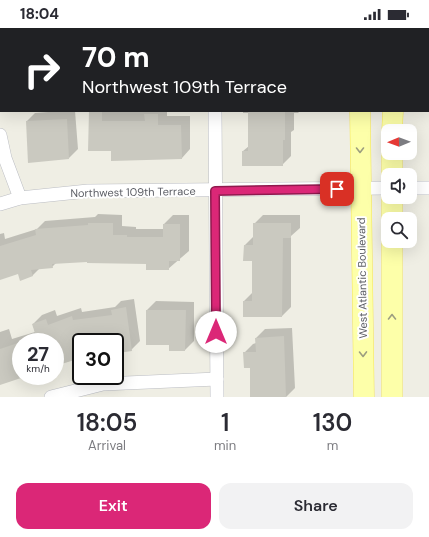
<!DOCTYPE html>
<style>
:root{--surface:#fff;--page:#f2f2f3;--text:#2b2b33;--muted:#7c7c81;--accent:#db2777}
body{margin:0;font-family:"DM Sans",sans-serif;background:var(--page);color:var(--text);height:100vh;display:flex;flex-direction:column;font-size:15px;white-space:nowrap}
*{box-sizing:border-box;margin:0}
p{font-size:13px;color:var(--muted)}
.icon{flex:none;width:22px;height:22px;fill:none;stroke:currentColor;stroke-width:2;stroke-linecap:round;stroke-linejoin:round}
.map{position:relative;height:369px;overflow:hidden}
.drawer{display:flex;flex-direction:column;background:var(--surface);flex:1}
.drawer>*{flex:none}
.hud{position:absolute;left:0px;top:0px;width:429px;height:84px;box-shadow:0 4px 16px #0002;background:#202124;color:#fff;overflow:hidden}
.needle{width:26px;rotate:269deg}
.tools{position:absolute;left:381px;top:96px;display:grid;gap:8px}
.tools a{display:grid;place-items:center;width:36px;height:36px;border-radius:8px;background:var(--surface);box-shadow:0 4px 16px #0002;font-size:20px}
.speed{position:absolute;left:12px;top:305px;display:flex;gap:8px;font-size:20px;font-weight:700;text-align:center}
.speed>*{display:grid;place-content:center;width:52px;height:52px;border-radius:50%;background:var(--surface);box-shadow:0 4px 16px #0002;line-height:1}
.speed small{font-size:10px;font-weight:400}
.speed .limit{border:2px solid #111;border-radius:6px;background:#fff;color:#111}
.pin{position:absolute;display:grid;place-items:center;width:34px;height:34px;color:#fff;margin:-17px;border-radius:8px;box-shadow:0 2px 6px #0006}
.me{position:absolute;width:44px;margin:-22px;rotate:0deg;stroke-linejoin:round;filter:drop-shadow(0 0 3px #0008)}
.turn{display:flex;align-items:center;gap:14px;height:84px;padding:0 16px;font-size:18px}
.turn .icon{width:52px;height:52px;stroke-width:2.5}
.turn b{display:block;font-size:28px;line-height:34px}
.eta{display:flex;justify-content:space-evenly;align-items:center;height:68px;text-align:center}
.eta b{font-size:24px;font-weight:600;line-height:28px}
.primary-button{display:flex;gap:8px;margin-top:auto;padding:8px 16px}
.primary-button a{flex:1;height:46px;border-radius:12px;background:var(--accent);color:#fff;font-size:16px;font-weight:600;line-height:46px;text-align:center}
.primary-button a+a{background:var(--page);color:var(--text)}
.status{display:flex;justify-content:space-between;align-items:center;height:28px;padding:0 20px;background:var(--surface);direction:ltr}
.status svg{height:11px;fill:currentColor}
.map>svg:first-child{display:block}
.shadow{fill:#0003}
.building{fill:#cac9c0}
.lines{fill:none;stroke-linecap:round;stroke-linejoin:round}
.minor-casing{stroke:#bbbdc3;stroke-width:14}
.primary-casing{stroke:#f5e557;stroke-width:21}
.minor{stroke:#fff;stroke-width:13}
.primary{stroke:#fdffa9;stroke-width:20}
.oneway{stroke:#9c9e80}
.route-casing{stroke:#8e194d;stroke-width:10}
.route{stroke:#db2777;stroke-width:7}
.labels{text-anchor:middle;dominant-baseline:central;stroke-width:4;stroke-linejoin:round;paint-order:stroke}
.street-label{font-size:11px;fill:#5c5e65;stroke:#fff}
</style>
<div class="status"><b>18:04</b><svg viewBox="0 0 49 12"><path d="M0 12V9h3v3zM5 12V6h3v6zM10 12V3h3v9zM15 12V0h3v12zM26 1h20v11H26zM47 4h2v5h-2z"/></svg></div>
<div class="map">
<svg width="429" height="369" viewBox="0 0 429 369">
<rect width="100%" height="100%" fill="#efeee4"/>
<g class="shadow">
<rect x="10" y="0" width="188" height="1"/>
<polygon points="252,0 302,0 301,1"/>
<polygon points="61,83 75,83 78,121 69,130 27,93 35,85"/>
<polygon points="90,83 148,84 149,83 167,83 167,88 190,88 190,121 182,130 112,122"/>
<polygon points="243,83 300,83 298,85 294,85 294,102 291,104 291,128 282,137 243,123 249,118 249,85 243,85"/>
<polygon points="98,186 122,187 122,198 136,199 136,201 164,201 164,196 173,187 189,187 189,223 168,241 147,235 88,232 56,235 52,239 40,240 32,248 19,245 0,251 0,206 4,205 5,211 37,201 45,193 95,189"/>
<polygon points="263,187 300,187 300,200 291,208 291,279 282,288 244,273 253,264 253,232 245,217 253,209 254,196"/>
<polygon points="134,271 140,313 131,322 115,325 115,314 81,314 81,329 55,329 55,314 21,314 21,348 22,348 2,355 0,348 0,304 9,301 12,311 35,304 33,296 42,287 55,282 57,288 81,280 82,284 115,279 121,273"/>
<polygon points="156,273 194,274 194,313 185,322 170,316 147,282"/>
<polygon points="292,300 295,360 286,369 251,369 251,339 244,325 253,316 256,315 256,310 265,301"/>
</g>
<g class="building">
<polygon points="89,83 102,83 102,93 145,93 144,86 158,86 158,97 181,97 182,131 111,133 111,123 88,123"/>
<polygon points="248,83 285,83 285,112 283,112 283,138 242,138 242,123 248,123"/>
<polygon points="67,91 69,131 28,135 26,93"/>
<polygon points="88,195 113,195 113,207 127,207 127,209 163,209 163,196 180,196 180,233 169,233 169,242 146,242 146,236 87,235 87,234 52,236 53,240 31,242 33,248 20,253 18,246 0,252 0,218 36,207 35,201 88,197"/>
<polygon points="253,195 291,195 291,210 283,210 282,289 243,289 243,273 252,273 252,233 243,233 244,217 253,217"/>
<polygon points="126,279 132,323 118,325 117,317 115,317 115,314 81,314 81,330 55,338 55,314 38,314 32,296 46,291 48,297 72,288 73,292 112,287 111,282"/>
<polygon points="146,282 186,282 185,323 169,323 169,317 146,317"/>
<polygon points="284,308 286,369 250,369 250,340 244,340 243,324 256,324 255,310"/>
<polygon points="21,314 21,350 0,357 0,321"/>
</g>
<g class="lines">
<g class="minor-casing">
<g id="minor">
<polyline points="215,0 215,1"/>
<polyline points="215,83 217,369"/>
<polyline points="0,107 5,130 20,170"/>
<polyline points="410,160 429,160"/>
<polyline points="0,176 20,170 88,163 388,160"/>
<polyline points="51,369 103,356 217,351"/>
</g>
</g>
<g class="primary-casing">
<g id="primary">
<polyline points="359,0 359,1"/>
<polyline points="393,1 393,0"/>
<polyline points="360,83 364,369"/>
<polyline points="392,103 393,83"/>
<polyline points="392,147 392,125"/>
<polyline points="392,191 392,169"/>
<polyline points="392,213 392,369"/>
</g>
</g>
<use href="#minor" class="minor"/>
<use href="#primary" class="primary"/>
</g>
<defs><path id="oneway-chevron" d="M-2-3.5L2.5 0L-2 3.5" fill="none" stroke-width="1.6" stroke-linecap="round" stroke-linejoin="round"/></defs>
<g class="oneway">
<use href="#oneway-chevron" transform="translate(360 122) rotate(90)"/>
<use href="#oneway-chevron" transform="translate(392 289) rotate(-90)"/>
<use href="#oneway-chevron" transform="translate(363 326) rotate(89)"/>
</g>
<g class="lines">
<g class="route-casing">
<polyline id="route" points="216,304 215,163 337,161"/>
</g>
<use href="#route" class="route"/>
</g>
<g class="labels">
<g class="street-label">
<text transform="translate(133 164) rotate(-1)">Northwest 109th Terrace</text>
<text transform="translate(362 250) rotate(-91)">West Atlantic Boulevard</text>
</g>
</g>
</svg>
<div class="tools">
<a><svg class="needle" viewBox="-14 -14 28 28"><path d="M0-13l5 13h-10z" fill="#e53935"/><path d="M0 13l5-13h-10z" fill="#7c7c81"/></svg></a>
<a><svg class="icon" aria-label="sound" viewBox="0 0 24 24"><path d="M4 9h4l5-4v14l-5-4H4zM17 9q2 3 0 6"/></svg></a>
<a><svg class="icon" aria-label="search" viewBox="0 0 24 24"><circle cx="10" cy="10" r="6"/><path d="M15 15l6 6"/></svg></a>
</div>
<div class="speed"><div>27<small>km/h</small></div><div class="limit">30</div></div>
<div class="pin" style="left:337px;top:161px;background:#d93025"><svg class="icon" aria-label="arrive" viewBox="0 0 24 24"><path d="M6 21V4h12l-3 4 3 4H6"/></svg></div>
<svg class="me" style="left:216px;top:304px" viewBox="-20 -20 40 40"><circle r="19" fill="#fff"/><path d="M0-13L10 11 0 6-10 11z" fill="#db2777"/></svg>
<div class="hud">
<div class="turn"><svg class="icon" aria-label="right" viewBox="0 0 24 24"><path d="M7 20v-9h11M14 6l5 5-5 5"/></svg><div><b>70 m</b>Northwest 109th Terrace</div></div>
</div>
</div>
<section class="drawer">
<div class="eta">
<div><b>18:05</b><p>Arrival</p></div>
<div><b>1</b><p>min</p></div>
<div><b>130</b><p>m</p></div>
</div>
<div class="primary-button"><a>Exit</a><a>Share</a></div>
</section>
